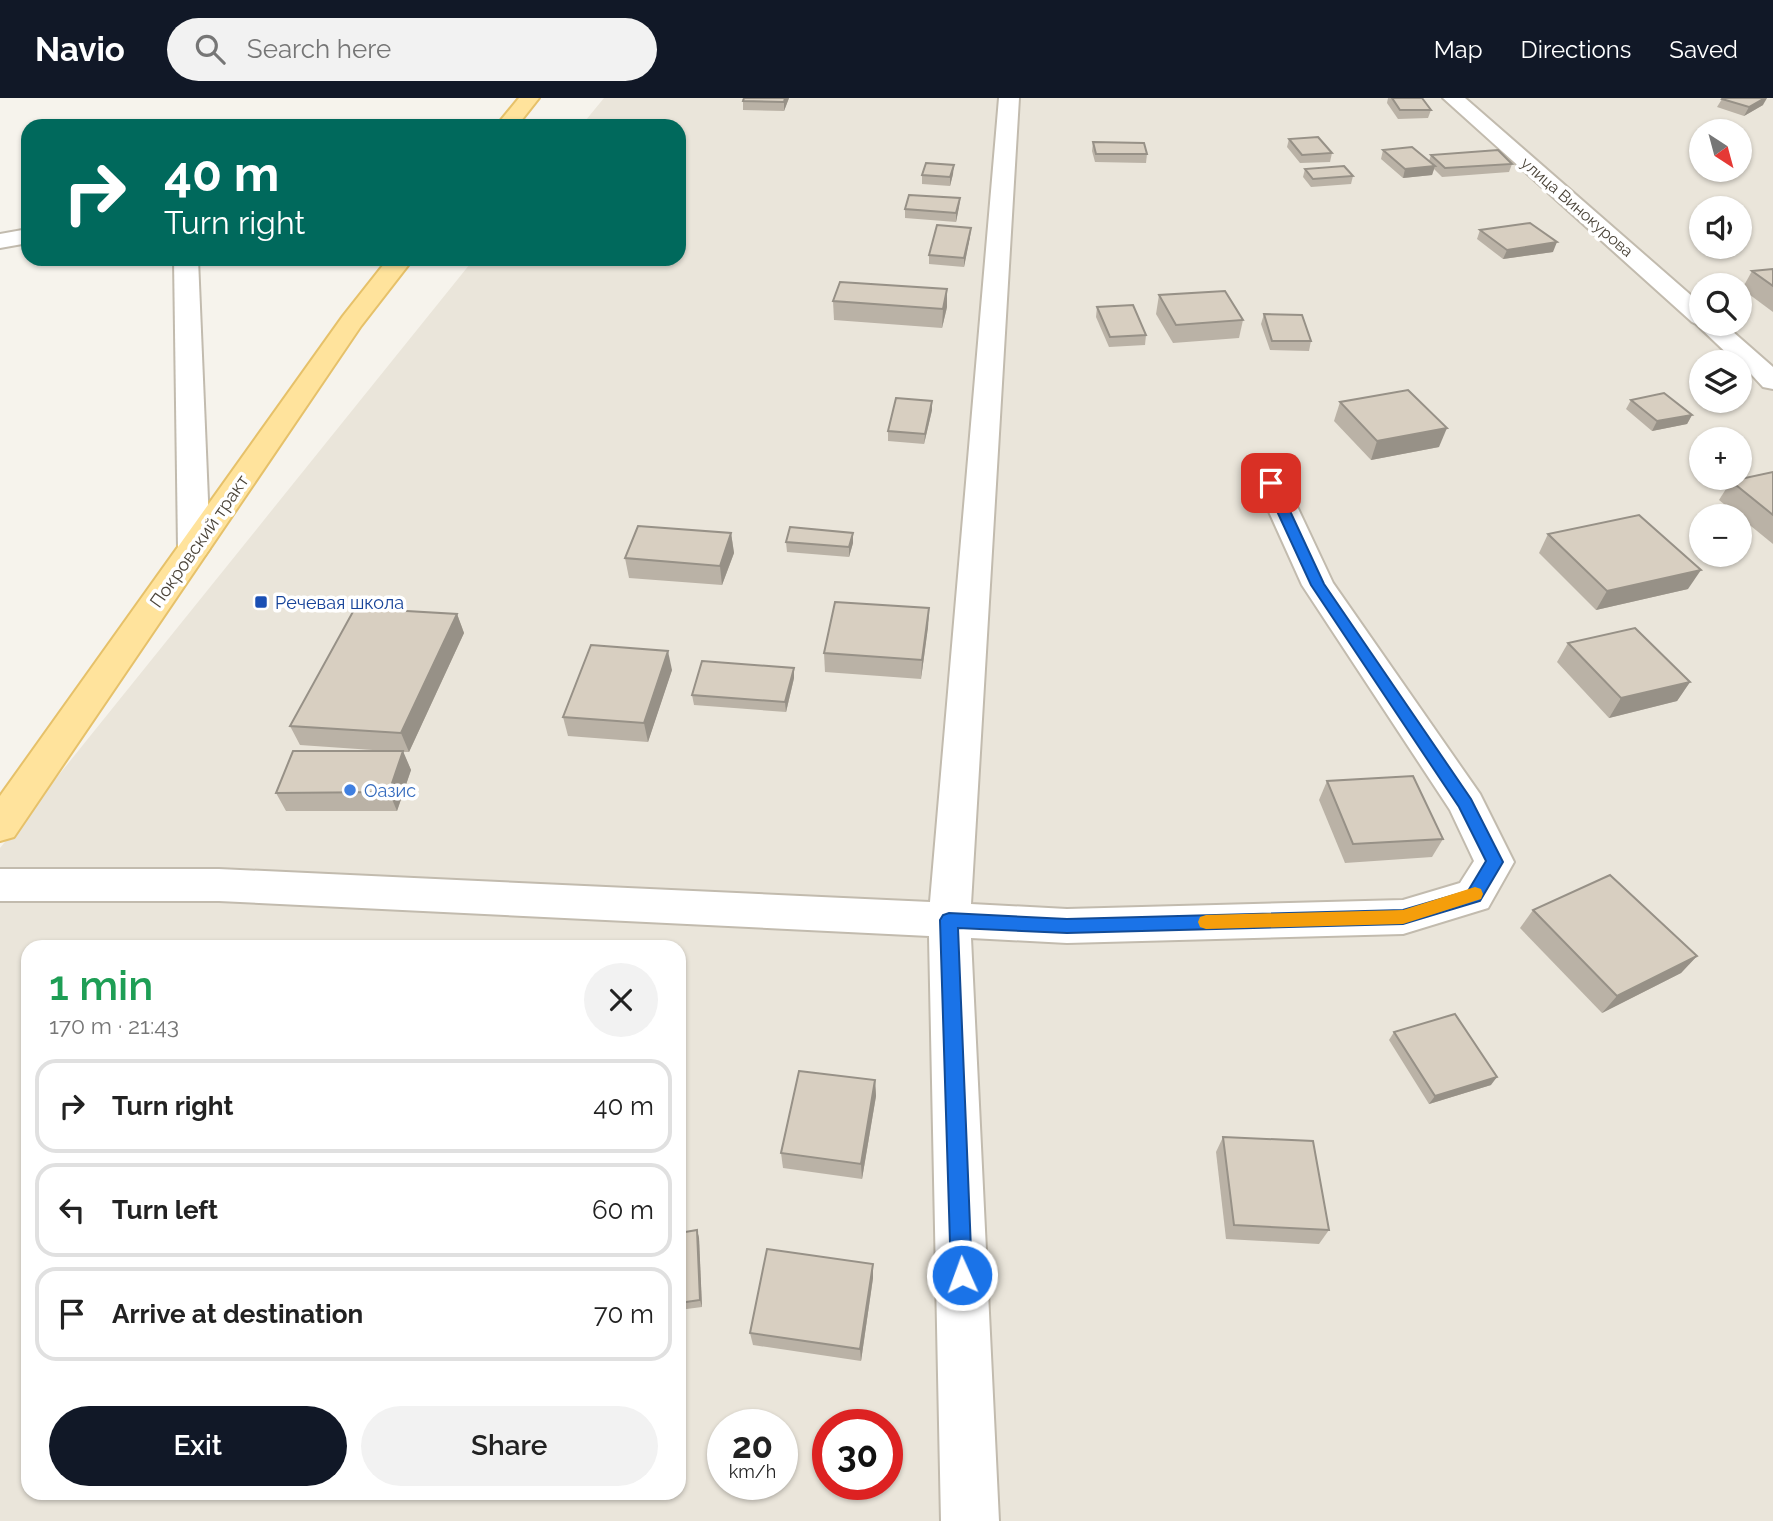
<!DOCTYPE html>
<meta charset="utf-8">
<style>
:root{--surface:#fff;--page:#f2f2f2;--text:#222;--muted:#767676;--line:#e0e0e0;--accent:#111827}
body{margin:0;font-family:Raleway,sans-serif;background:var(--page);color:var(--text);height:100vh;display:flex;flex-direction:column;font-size:26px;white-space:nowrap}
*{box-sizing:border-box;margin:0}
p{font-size:23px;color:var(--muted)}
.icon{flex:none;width:38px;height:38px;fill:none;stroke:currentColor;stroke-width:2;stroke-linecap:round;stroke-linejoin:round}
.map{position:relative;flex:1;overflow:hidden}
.side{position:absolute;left:21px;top:842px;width:665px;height:560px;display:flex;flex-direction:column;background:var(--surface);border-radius:21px;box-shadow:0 2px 5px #0004}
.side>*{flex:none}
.guide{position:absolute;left:21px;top:21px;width:665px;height:147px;border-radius:21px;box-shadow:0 2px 5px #0004;background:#00695c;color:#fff;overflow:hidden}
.needle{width:46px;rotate:144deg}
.buttons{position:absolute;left:1689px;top:21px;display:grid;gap:14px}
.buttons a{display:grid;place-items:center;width:63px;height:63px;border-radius:50%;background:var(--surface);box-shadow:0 2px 5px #0004;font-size:35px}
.speed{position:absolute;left:707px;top:1311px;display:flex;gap:14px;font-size:35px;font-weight:700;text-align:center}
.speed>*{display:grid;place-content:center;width:91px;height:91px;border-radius:50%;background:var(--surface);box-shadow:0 2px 5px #0004;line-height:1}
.speed small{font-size:18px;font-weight:400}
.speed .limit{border:10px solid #d22;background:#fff;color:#111}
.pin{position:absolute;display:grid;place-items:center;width:60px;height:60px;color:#fff;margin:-30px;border-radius:14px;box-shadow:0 4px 10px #0006}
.me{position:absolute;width:77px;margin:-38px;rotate:358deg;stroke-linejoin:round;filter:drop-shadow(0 0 5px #0008)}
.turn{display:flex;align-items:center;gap:24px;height:147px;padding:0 28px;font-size:32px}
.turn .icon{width:91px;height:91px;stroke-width:2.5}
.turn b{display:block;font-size:49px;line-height:60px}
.round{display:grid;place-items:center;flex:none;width:74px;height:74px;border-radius:37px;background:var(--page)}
.headline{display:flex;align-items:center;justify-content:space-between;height:119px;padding:0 28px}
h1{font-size:42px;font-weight:600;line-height:52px;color:#1e9e55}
.button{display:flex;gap:14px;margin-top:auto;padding:14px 28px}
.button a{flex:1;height:80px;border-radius:42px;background:var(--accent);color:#fff;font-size:28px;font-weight:600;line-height:80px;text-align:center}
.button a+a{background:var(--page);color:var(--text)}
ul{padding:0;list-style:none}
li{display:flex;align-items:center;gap:21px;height:94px;margin:0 14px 10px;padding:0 14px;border:4px solid var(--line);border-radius:21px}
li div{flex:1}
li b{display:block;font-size:26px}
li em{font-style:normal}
header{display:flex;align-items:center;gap:42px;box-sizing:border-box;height:98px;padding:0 35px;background:var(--accent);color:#fff}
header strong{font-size:33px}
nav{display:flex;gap:38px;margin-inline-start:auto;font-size:24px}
.search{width:490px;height:63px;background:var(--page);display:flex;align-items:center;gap:18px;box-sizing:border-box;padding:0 24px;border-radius:38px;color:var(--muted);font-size:26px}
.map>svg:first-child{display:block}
.residential{fill:#eae5da;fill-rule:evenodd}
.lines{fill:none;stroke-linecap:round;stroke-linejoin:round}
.minor-casing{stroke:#c2bbae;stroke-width:4}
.major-casing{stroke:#e6c16a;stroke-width:4}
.minor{fill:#fff;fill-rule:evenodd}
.major{fill:#ffe39c;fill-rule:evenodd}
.wall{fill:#bab2a6}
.shaded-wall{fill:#979187}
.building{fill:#d8cfc1;stroke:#979187;stroke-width:2}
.route{fill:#1a73e8;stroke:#114b97;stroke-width:2}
.slow{fill:#f59e0b}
.transit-dot{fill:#1a4fb4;stroke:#fff;stroke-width:2.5}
.shop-dot{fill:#3f7fe0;stroke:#fff;stroke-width:2.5}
.labels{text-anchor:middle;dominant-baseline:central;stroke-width:7;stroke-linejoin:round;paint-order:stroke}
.far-street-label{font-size:16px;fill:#4b4439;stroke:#fff}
.street-label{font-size:18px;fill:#4b4439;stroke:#fff}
.transit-label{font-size:18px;fill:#164399;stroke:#fff;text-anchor:start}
.shop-label{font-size:18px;fill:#366cbe;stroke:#fff;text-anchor:start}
</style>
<header>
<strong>Navio</strong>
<div class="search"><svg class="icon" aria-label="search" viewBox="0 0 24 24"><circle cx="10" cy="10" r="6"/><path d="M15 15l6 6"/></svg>Search here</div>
<nav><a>Map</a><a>Directions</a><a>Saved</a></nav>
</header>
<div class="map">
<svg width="1773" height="1423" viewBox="0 0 1773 1423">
<rect width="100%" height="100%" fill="#f6f3ec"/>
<path class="residential" d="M604,0h1169v1423h-1773v-673l474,-589h205v-133h-98zM1701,33h39v39h-39zM1701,110h39v39h-39zM1701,187h39v39h-39zM1701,264h39v39h-39zM1701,341h39v39h-39zM1701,418h39v39h-39zM28,849h651v546h-651zM723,1326h59v60h-59zM828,1326h59v60h-59z"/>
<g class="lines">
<g class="minor-casing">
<g id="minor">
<polygon points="999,0 1019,0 971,806 1067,811 1403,802 1460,785 1474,763 1450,712 1302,487 1256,385 1260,379 1271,376 1282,379 1286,385 1333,485 1480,696 1514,764 1488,810 1403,836 1067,845 971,840 999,1423 941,1423 929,838 219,803 0,803 0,771 219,771 930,804"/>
<polygon points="1443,0 1465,0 1701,206 1701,226 1724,226 1773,269 1773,291 1763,289 1740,264 1736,264 1696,226 1692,224"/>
<polygon points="28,131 28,145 0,150 0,136"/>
<polygon points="174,161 198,161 210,450 205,457 194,460 183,457 178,450"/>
</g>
</g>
<g class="major-casing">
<g id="major">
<polygon points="519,0 539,0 517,28 496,28"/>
<polygon points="388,161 413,161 361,228 14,739 0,743 0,698 343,218"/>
</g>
</g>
<use href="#minor" class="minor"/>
<use href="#major" class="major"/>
</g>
<g class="wall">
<polygon points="789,0 784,13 743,12 743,3"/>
<polygon points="1388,0 1422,0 1431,12 1428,20 1398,21 1387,5"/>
<polygon points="1722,1 1763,7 1744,18 1717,9"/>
<polygon points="1289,41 1332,55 1330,64 1300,65 1287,49"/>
<polygon points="1093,44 1147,56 1146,65 1095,64 1092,53"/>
<polygon points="1383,52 1429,63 1431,57 1512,66 1509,74 1442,79 1434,71 1432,77 1403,80 1381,61"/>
<polygon points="1305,71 1353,78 1351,86 1311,89 1303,79"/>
<polygon points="953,76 950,88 922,86 922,77"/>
<polygon points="960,100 959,109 956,124 905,120 905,111"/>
<polygon points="1480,132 1553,154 1503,161 1477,141"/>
<polygon points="970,139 964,169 929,166 929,157"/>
<polygon points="1773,171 1773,214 1742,191 1752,173"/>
<polygon points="947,191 947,209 942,230 834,222 833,203"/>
<polygon points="1159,197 1243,222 1239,240 1173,245 1156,216"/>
<polygon points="1097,209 1146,237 1145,247 1109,249 1096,219"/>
<polygon points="1264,216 1311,243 1309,253 1270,252 1261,226"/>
<polygon points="1631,302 1692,317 1687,326 1652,333 1626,311"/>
<polygon points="932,303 932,312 924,346 888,343 888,333"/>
<polygon points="1340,304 1439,349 1371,362 1334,323"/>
<polygon points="1773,374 1773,446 1719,402 1731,383"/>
<polygon points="731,435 734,455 722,487 629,480 625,460"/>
<polygon points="1548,436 1688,491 1596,512 1539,455"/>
<polygon points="786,444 853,445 849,459 787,454"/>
<polygon points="929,510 928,529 921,581 825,574 824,555"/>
<polygon points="457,516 464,535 409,654 403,654 411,672 397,713 286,713 276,695 387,653 300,647 290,628"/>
<polygon points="1568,545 1690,584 1677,603 1609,620 1557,564"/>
<polygon points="794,570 794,580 786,614 694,607 692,597"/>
<polygon points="672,572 648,644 568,638 563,619"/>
<polygon points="1327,683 1443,741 1432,759 1345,765 1319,702"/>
<polygon points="1533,812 1697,858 1681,875 1602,915 1520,830"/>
<polygon points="1394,934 1491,987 1429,1006 1389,942"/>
<polygon points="875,982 876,998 862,1081 783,1070 781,1055"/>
<polygon points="1223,1039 1329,1132 1319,1146 1226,1141 1216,1054"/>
<polygon points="697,1132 699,1140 702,1209 679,1212 679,1135"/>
<polygon points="873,1166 873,1180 861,1263 753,1247 750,1235"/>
</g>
<g class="shaded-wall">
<polygon points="785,0 789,0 784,13 784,4"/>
<polygon points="1765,0 1767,0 1763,7 1744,18 1749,9"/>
<polygon points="954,67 953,76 950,88 950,79"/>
<polygon points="1435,68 1432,77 1403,80 1405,71"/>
<polygon points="960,100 959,109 956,124 956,115"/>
<polygon points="971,130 970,139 964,169 964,160"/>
<polygon points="1557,144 1553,154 1503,161 1507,152"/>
<polygon points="947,191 947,209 942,230 943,211"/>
<polygon points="932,303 932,312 924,346 925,336"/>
<polygon points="1692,317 1687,326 1652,333 1657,323"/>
<polygon points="1447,330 1439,349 1371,362 1377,343"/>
<polygon points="731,435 734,455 722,487 720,468"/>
<polygon points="853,435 853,445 849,459 849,449"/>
<polygon points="1701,472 1688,491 1596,512 1607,493"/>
<polygon points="929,510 928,529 921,581 922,562"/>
<polygon points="457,516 464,535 409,654 401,635"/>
<polygon points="668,553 672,572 648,644 644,625"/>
<polygon points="794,570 794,580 786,614 785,604"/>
<polygon points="1690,584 1677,603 1609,620 1621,600"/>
<polygon points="403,653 411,672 397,713 389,694"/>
<polygon points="1697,858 1681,875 1602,915 1617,898"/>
<polygon points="1497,979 1491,987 1429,1006 1435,998"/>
<polygon points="875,982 876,998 862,1081 861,1066"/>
<polygon points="697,1132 699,1140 702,1209 700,1202"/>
<polygon points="873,1166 873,1180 861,1263 860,1251"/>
</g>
<g class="building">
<polygon points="744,0 785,0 784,4 743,3"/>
<polygon points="1392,0 1422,0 1431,12 1400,12"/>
<polygon points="1723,0 1765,0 1749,9 1722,1"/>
<polygon points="1318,39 1332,55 1302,57 1289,41"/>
<polygon points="1093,44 1144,45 1147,56 1096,56"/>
<polygon points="1412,49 1435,68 1405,71 1383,52"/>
<polygon points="1498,52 1512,66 1445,70 1431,57"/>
<polygon points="926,65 954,67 950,79 922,77"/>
<polygon points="1344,68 1353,78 1313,81 1305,71"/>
<polygon points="909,97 960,100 956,115 905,111"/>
<polygon points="1530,125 1557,144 1507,152 1480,132"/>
<polygon points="937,127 971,130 964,160 929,157"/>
<polygon points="1773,171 1773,188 1752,173"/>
<polygon points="840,184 947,191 943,211 833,203"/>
<polygon points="1225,193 1243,222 1176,227 1159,197"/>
<polygon points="1133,207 1146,237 1110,239 1097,209"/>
<polygon points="1264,216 1302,217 1311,243 1272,243"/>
<polygon points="1408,292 1447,330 1377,343 1340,304"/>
<polygon points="1664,295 1692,317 1657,323 1631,302"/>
<polygon points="896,300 932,303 925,336 888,333"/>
<polygon points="1773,374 1773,417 1731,383"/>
<polygon points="1639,417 1701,472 1607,493 1548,436"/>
<polygon points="638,428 731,435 720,468 625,460"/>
<polygon points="790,429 853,435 849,449 786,444"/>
<polygon points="835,504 929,510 922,562 824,555"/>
<polygon points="355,510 457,516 401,635 290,628"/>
<polygon points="1635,530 1690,584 1621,600 1568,545"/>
<polygon points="591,547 668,553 644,625 563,619"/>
<polygon points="702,563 794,570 785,604 692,597"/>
<polygon points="293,653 403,653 389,694 276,695"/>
<polygon points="1413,678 1443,741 1353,746 1327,683"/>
<polygon points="1610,777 1697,858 1617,898 1533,812"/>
<polygon points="1455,916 1497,979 1435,998 1394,934"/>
<polygon points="799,973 875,982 861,1066 781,1055"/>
<polygon points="1223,1039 1313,1043 1329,1132 1234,1127"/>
<polygon points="697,1132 700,1202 679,1205 679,1135"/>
<polygon points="767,1151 873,1166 860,1251 750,1235"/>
</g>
<polygon class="route" points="1271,381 1277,385 1324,486 1471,701 1503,764 1480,803 1403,826 1067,835 958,830 972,1177 969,1185 962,1188 954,1185 951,1177 940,822 943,817 949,815 1067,821 1403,812 1468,793 1486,763 1459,709 1311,487 1264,385"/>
<polygon class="slow" points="1475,789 1481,791 1483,796 1481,801 1403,826 1206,831 1200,829 1198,824 1200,819 1206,817 1403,812"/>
<rect class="transit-dot" x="254" y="497" width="14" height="14" rx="3.5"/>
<circle class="shop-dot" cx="350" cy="692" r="7"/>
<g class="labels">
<g class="far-street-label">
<text transform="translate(1577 109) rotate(41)">улица Винокурова</text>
</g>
<g class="street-label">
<text transform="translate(199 443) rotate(-55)">Покровский тракт</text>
</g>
<g class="transit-label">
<text x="275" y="504">Речевая школа</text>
</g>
<g class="shop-label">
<text x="364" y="692">Оазис</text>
</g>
</g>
</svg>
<div class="buttons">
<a><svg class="needle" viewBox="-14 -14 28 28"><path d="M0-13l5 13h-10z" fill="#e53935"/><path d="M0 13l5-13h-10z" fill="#767676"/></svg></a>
<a><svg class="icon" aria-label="sound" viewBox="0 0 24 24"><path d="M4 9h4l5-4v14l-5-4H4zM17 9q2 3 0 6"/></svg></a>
<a><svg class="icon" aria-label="search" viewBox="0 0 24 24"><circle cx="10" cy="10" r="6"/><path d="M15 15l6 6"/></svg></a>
<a><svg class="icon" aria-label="layers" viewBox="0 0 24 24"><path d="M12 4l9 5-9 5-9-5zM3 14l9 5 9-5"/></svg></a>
<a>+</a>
<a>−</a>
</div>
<div class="speed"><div>20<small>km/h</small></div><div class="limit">30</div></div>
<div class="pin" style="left:1271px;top:385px;background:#d93025"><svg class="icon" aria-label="arrive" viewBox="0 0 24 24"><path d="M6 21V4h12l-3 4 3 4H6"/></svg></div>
<svg class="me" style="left:962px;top:1177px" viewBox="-20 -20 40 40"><circle r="17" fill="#1a73e8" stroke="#fff" stroke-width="3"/><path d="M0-11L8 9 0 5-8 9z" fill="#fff"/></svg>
<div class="guide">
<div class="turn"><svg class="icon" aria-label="right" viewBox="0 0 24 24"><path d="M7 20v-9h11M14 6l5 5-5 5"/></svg><div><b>40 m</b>Turn right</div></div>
</div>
<section class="side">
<div class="headline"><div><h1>1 min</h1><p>170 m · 21:43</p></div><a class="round"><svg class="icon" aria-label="close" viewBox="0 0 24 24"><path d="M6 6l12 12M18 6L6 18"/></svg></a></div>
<ul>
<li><svg class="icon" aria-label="right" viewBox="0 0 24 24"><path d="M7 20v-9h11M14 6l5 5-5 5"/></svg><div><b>Turn right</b></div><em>40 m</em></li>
<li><svg class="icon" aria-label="left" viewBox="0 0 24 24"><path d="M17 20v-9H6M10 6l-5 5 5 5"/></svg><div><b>Turn left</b></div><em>60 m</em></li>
<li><svg class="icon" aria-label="arrive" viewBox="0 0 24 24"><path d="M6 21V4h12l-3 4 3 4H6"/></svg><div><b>Arrive at destination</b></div><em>70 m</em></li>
</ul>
<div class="button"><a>Exit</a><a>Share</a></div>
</section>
</div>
